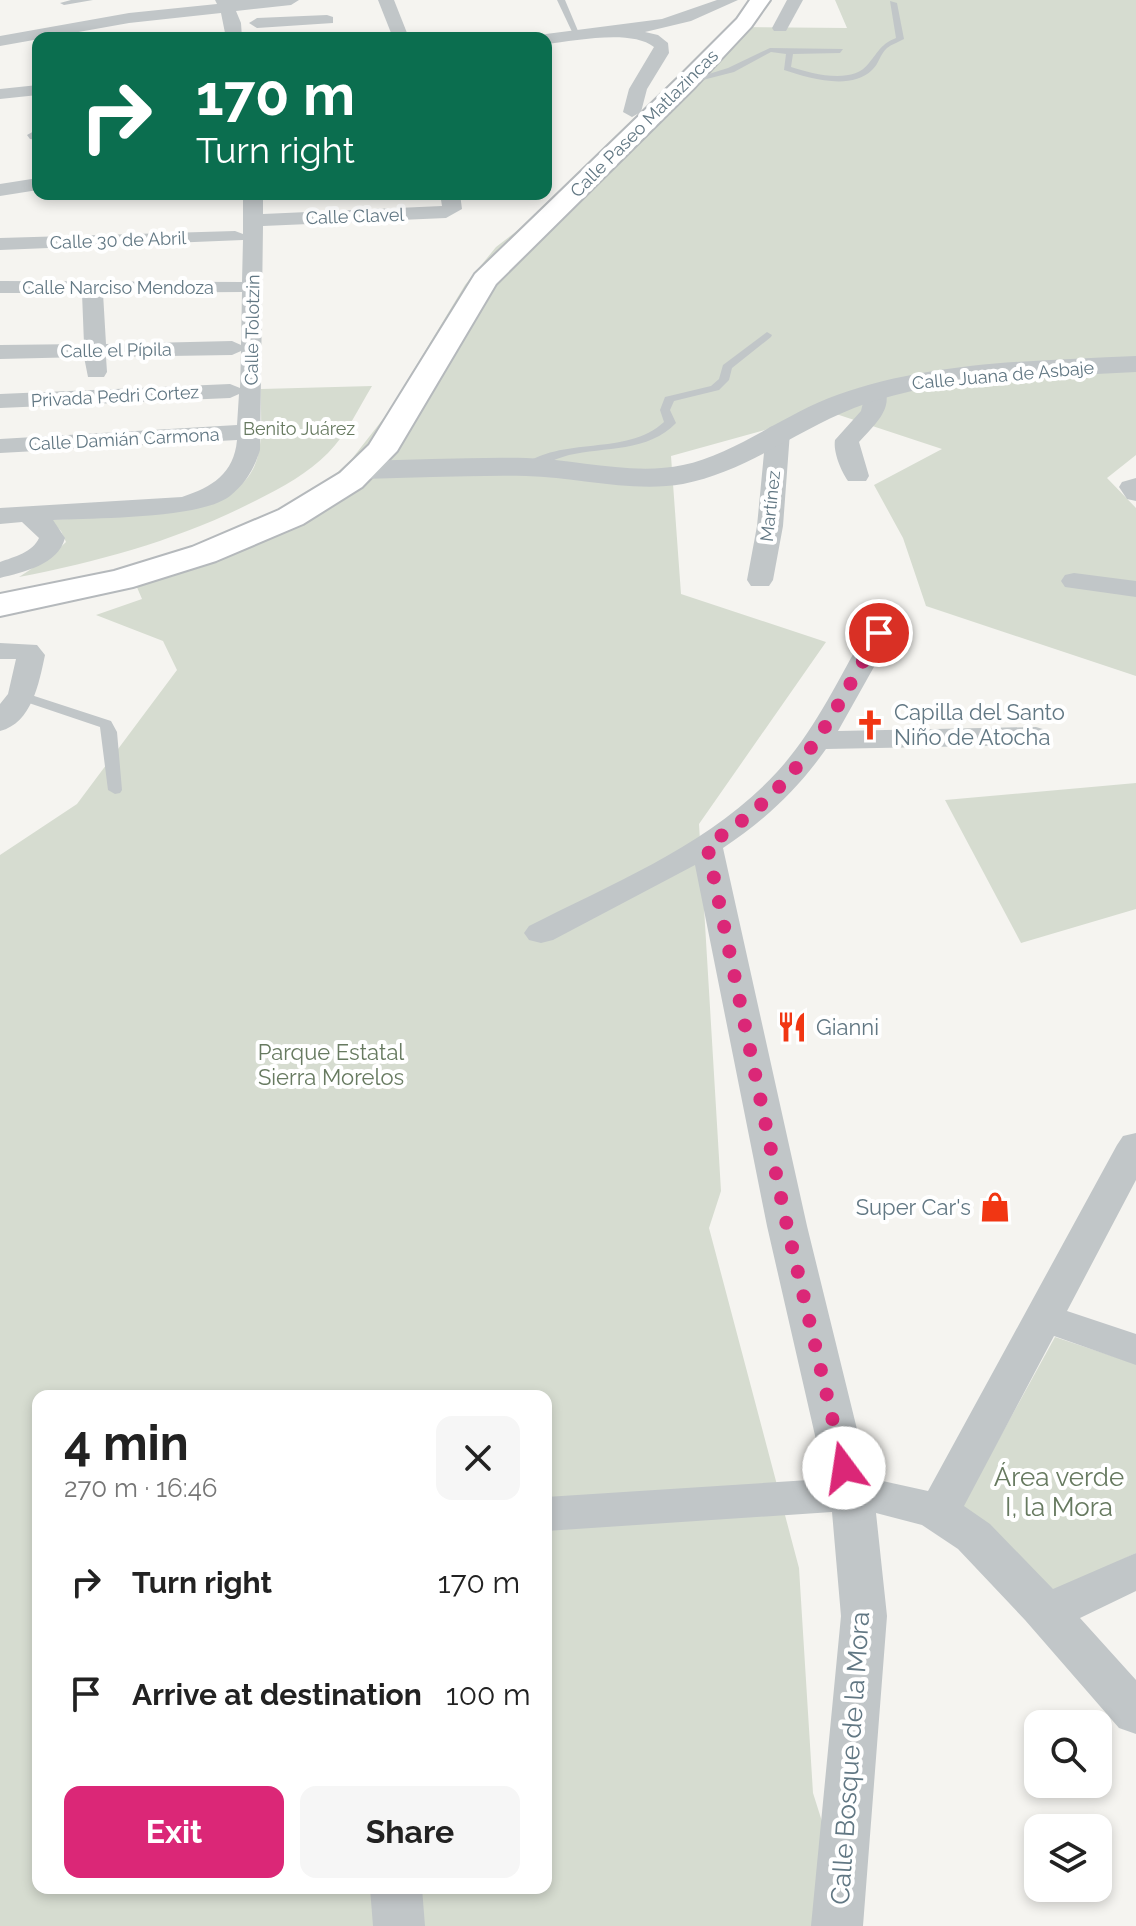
<!DOCTYPE html>
<meta charset="utf-8">
<style>
:root{--surface:#fff;--page:#f6f6f6;--text:#222;--muted:#767676;--accent:#db2777}
body{margin:0;font-family:Raleway,sans-serif;background:var(--page);color:var(--text);height:100vh;display:flex;flex-direction:column;font-size:30px;white-space:nowrap}
*{box-sizing:border-box;margin:0}
p{font-size:26px;color:var(--muted)}
.icon{flex:none;width:44px;height:44px;fill:none;stroke:currentColor;stroke-width:2;stroke-linecap:round;stroke-linejoin:round}
.map{position:relative;flex:1;overflow:hidden}
.panel{position:absolute;left:32px;top:1390px;width:520px;height:504px;display:flex;flex-direction:column;background:var(--surface);border-radius:16px;box-shadow:0 4px 12px #0003}
.panel>*{flex:none}
.guide{position:absolute;left:32px;top:32px;width:520px;height:168px;border-radius:16px;box-shadow:0 4px 12px #0003;background:#0b6e4f;color:#fff;overflow:hidden}
.tools{position:absolute;left:1024px;top:1710px;display:grid;gap:16px}
.tools a{display:grid;place-items:center;width:88px;height:88px;border-radius:16px;background:var(--surface);box-shadow:0 4px 12px #0003;font-size:40px}
.pin{position:absolute;display:grid;place-items:center;width:68px;height:68px;color:#fff;margin:-34px;border:4px solid #fff;border-radius:50%;box-shadow:0 2px 8px #0007}
.me{position:absolute;width:88px;margin:-44px;rotate:346deg;stroke-linejoin:round;filter:drop-shadow(0 0 6px #0008)}
.turn{display:flex;align-items:center;gap:28px;height:168px;padding:0 32px;font-size:36px}
.turn .icon{width:104px;height:104px;stroke-width:2.5}
.turn b{display:block;font-size:56px;line-height:68px}
.round{display:grid;place-items:center;flex:none;width:84px;height:84px;border-radius:16px;background:var(--page)}
.headline{display:flex;align-items:center;justify-content:space-between;height:136px;padding:0 32px}
h1{font-size:48px;font-weight:700;line-height:60px}
.primary-button{display:flex;gap:16px;margin-top:auto;padding:16px 32px}
.primary-button a{flex:1;height:92px;border-radius:16px;background:var(--accent);color:#fff;font-size:32px;font-weight:700;line-height:92px;text-align:center}
.primary-button a+a{background:var(--page);color:var(--text)}
ul{padding:0;list-style:none}
li{display:flex;align-items:center;gap:24px;height:112px;padding:0 32px}
li div{flex:1}
li b{display:block;font-size:30px}
li em{font-style:normal}
.map>svg:first-child{display:block}
.green{fill:#d6dcd0;fill-rule:evenodd}
.lines{fill:none;stroke-linecap:round;stroke-linejoin:round}
.trunk-casing{stroke:#b5b9bc;stroke-width:4}
.service{fill:#c1c6c8;fill-rule:evenodd}
.minor{fill:#c1c6c8;fill-rule:evenodd}
.tertiary{fill:#c1c6c8;fill-rule:evenodd}
.trunk{fill:#fff;fill-rule:evenodd}
.route{stroke:#db2777;stroke-width:14;stroke-dasharray:0 25.2}
.labels{text-anchor:middle;dominant-baseline:central;stroke-width:8;stroke-linejoin:round;paint-order:stroke}
.far-street-label{font-size:18px;fill:#617783;stroke:#fff}
.far-park-label{font-size:18px;fill:#677a60;stroke:#fff}
.poi-label{font-size:22px;fill:#617783;stroke:#fff;text-anchor:start}
.park-label{font-size:22px;fill:#677a60;stroke:#fff}
.near-park-label{font-size:26px;fill:#677a60;stroke:#fff}
.near-street-label{font-size:26px;fill:#617783;stroke:#fff}
</style>
<div class="map">
<svg width="1136" height="1926" viewBox="0 0 1136 1926">
<rect width="100%" height="100%" fill="#f5f4f0"/>
<g class="green">
<path d="M835,0h301v455l-29,23 29,30v168l-210,-70 -23,-68 -29,-53 68,-36 -112,-37 -159,44 10,138 145,48 -127,182 22,367 -12,37 90,340 14,225 42,133h-855v-1071l77,-51 100,-134 -14,-29 -67,-26 46,-16 -6,-14 147,-63 68,-62 36,-46 78,-129 31,-38 38,-29 193,-191 120,1zM38,1396h508v492h-508z"/>
<path d="M372,386c-14,23 -25,48 -44,67 -20,20 -45,34 -71,47 -76,39 -155,61 -238,77l32,-21 15,-14 -5,-11 -12,-11c52,-4 178,2 204,-51 12,-23 7,-54 8,-80z"/>
<polygon points="1136,783 1136,909 1021,943 945,800"/>
<polygon points="1055,1337 1136,1364 1136,1553 1049,1595 961,1508"/>
</g>
<g class="lines">
<g class="trunk-casing">
<polygon id="trunk" points="750,0 770,0 751,27 695,87 496,284 397,451 362,487 303,524 216,561 133,587 0,616 0,594 114,571 192,547 279,510 340,473 369,445 475,274 679,77 737,19"/>
</g>
<g class="service">
<polygon points="71,0 93,0 64,5 60,3"/>
<polygon points="557,0 565,0 581,38 574,36"/>
<path d="M890,1l7,2 7,36c-5,3 -12,5 -17,9 -7,6 -8,16 -15,22 -21,21 -64,8 -88,0l2,-16 -15,-2 -37,20 -47,12 -4,-2 45,-14 42,-20 73,1 -3,4 -47,1 -2,13c22,7 62,18 78,-4 10,-12 12,-19 27,-25z"/>
<path d="M767,332l5,3 -1,2 -39,31 -3,12 -10,10 -45,11 -4,9 6,13c-27,29 -72,24 -107,32 -15,4 -28,11 -42,15l-6,-3c40,-32 105,-10 143,-45l-4,-12 5,-13 46,-11 8,-7 4,-14z"/>
<polygon points="22,692 111,721 117,732 122,790 120,793 115,794 108,790 100,727 17,699 17,693"/>
</g>
<g class="minor">
<polygon points="215,0 299,0 291,5 236,11 241,23 242,38 226,38 221,13 129,23 0,46 0,36 129,13 217,4"/>
<polygon points="378,0 394,0 409,38 393,38"/>
<path d="M717,0h21l-47,21 -46,11 13,3 10,8 1,10 -22,36 -6,23 -9,5 -9,-5 6,-23 25,-42c-23,-18 -79,-6 -108,-3v-6h-7l7,-4 116,-15z"/>
<polygon points="787,0 803,0 786,31 774,31 772,28"/>
<polygon points="327,15 333,17 333,23 257,28 249,23 257,18"/>
<polygon points="38,85 38,95 0,99 0,89"/>
<polygon points="36,130 38,140 30,139 27,135"/>
<polygon points="38,178 38,190 0,196 0,184"/>
<path d="M243,194h20v20l179,-8 -2,-12h20l2,15 -16,9 -183,8 -3,224c-6,19 -14,33 -30,46 -29,23 -138,22 -177,24l12,18c-7,27 -42,34 -65,40v-16c14,-5 33,-10 39,-24l-17,-16 -22,2v-16l182,-11c30,-10 52,-23 55,-57l-237,13v-14l237,-14 2,-31 -9,4 -230,10v-14l230,-10 10,4 1,-37 -9,4 -126,2 1,15 -3,5h-16l-4,-20 -84,2v-14l84,-1 -2,-51h-82v-12l242,1 1,-42 -243,10v-12l235,-7 8,3zM242,292l-1,53 -9,-4 -126,3 -3,-51z"/>
<path d="M875,384l8,2c13,22 -11,41 -24,56l10,34 -3,5h-18c-7,-10 -15,-29 -13,-41l26,-29 6,-25z"/>
<polygon points="778,425 786,427 790,432 783,526 773,580 769,586 751,586 747,580 757,526 766,432 770,427"/>
<polygon points="1136,478 1136,501 1127,499 1119,487 1122,482"/>
<polygon points="1074,573 1136,581 1136,597 1065,587 1061,581 1065,575"/>
<path d="M879,625l10,2 4,6 -55,98 198,-4 10,3 5,6 -5,6 -10,3 -210,4c-28,40 -61,71 -103,99l84,378 62,252 59,13 189,-346 6,-9 13,-3v47l-69,131 69,23v31l-82,-29 -90,170 26,18 63,65 83,-36v38l-56,27 56,62v54l-17,-6 -94,-108 -67,-71 -36,-24 -46,-12 11,103 -24,310h-52l30,-310 -9,-104 -286,19v-34l279,-18 -58,-253 -72,-361 -142,75 -12,3 -12,-3 -5,-7 5,-7c86,-44 182,-82 248,-154 37,-40 61,-92 88,-139l4,-6z"/>
<path d="M0,643l37,2 8,10c-6,28 -13,68 -45,76v-27l8,-10 8,-35h-16z"/>
<polygon points="370,1888 422,1888 425,1926 373,1926"/>
</g>
<path class="tertiary" d="M1136,356v16c-93,6 -193,2 -282,36 -58,23 -109,64 -171,76 -51,9 -106,-7 -157,-8 -55,-1 -110,2 -164,3l-11,-3 -4,-6 4,-6 11,-3c54,-1 109,-4 164,-3 51,1 106,18 157,7 50,-10 103,-52 154,-70 96,-34 198,-34 299,-39z"/>
<use href="#trunk" class="trunk"/>
</g>
<g class="lines">
<path class="route" d="M844,1468l-57,-242 -80,-381c93,-58 120,-121 172,-212"/>
</g>
<defs>
<g id="church-bare" transform="scale(2.4)"><path d="M-1.2-6h2.4v3.5h3.3v2.4h-3.3V6h-2.4V-.1h-3.3v-2.4h3.3Z" fill="#f13613" stroke="#fff" stroke-width="2.5" paint-order="stroke"/></g>
<g id="restaurant-bare" transform="scale(2.4)"><path d="M-5-6h1v4h1v-4h1v4h1v-4h1v5L-1.5 .5V6h-2V.5L-5-1ZM5-6V6H3V1.5H1.5Q1.5-4 5-6Z" fill="#f13613" stroke="#fff" stroke-width="2.5" paint-order="stroke"/></g>
<g id="shop-bare" transform="scale(2.4)"><path d="M-5-2.5h2.3a2.7 3.5 0 0 1 5.4 0H5L5.5 6h-11ZM-1.5-2.5h3a1.5 2.3 0 0 0-3 0Z" fill="#f13613" stroke="#fff" stroke-width="2.5" paint-order="stroke"/></g>
</defs>
<g fill-rule="evenodd">
<use href="#church-bare" x="870" y="725"/>
<use href="#restaurant-bare" x="792" y="1027"/>
<use href="#shop-bare" x="995" y="1207"/>
</g>
<g class="labels">
<g class="far-street-label">
<text transform="translate(644 123) rotate(-45)">Calle Paseo Matlazincas</text>
<text transform="translate(355 216) rotate(-2)">Calle Clavel</text>
<text transform="translate(118 240) rotate(-2)">Calle 30 de Abril</text>
<text x="118" y="287">Calle Narciso Mendoza</text>
<text transform="translate(252 330) rotate(-89)">Calle Tolotzin</text>
<text transform="translate(116 350) rotate(-1)">Calle el Pípila</text>
<text transform="translate(1003 375) rotate(-5)">Calle Juana de Asbaje</text>
<text transform="translate(115 396) rotate(-3)">Privada Pedri Cortez</text>
<text transform="translate(124 439) rotate(-3)">Calle Damián Carmona</text>
<text transform="translate(770 506) rotate(-84)">Martínez</text>
</g>
<g class="far-park-label">
<text x="299" y="428">Benito Juárez</text>
</g>
<g class="poi-label">
<text x="894" y="712">Capilla del Santo<tspan x="894" dy="25">Niño de Atocha</tspan></text>
<text x="816" y="1027">Gianni</text>
<text x="971" y="1207" text-anchor="end">Super Car's</text>
</g>
<g class="park-label">
<text x="331" y="1052">Parque Estatal<tspan x="331" dy="25">Sierra Morelos</tspan></text>
</g>
<g class="near-park-label">
<text x="1059" y="1477">Área verde<tspan x="1059" dy="30">I, la Mora</tspan></text>
</g>
<g class="near-street-label">
<text transform="translate(850 1758) rotate(-86)">Calle Bosque de la Mora</text>
</g>
</g>
</svg>
<div class="tools">
<a><svg class="icon" aria-label="search" viewBox="0 0 24 24"><circle cx="10" cy="10" r="6"/><path d="M15 15l6 6"/></svg></a>
<a><svg class="icon" aria-label="layers" viewBox="0 0 24 24"><path d="M12 4l9 5-9 5-9-5zM3 14l9 5 9-5"/></svg></a>
</div>
<div class="pin" style="left:879px;top:633px;background:#d93025"><svg class="icon" aria-label="arrive" viewBox="0 0 24 24"><path d="M6 21V4h12l-3 4 3 4H6"/></svg></div>
<svg class="me" style="left:844px;top:1468px" viewBox="-20 -20 40 40"><circle r="19" fill="#fff"/><path d="M0-13L10 11 0 6-10 11z" fill="#db2777"/></svg>
<div class="guide">
<div class="turn"><svg class="icon" aria-label="right" viewBox="0 0 24 24"><path d="M7 20v-9h11M14 6l5 5-5 5"/></svg><div><b>170 m</b>Turn right</div></div>
</div>
<section class="panel">
<div class="headline"><div><h1>4 min</h1><p>270 m · 16:46</p></div><a class="round"><svg class="icon" aria-label="close" viewBox="0 0 24 24"><path d="M6 6l12 12M18 6L6 18"/></svg></a></div>
<ul>
<li><svg class="icon" aria-label="right" viewBox="0 0 24 24"><path d="M7 20v-9h11M14 6l5 5-5 5"/></svg><div><b>Turn right</b></div><em>170 m</em></li>
<li><svg class="icon" aria-label="arrive" viewBox="0 0 24 24"><path d="M6 21V4h12l-3 4 3 4H6"/></svg><div><b>Arrive at destination</b></div><em>100 m</em></li>
</ul>
<div class="primary-button"><a>Exit</a><a>Share</a></div>
</section>
</div>
